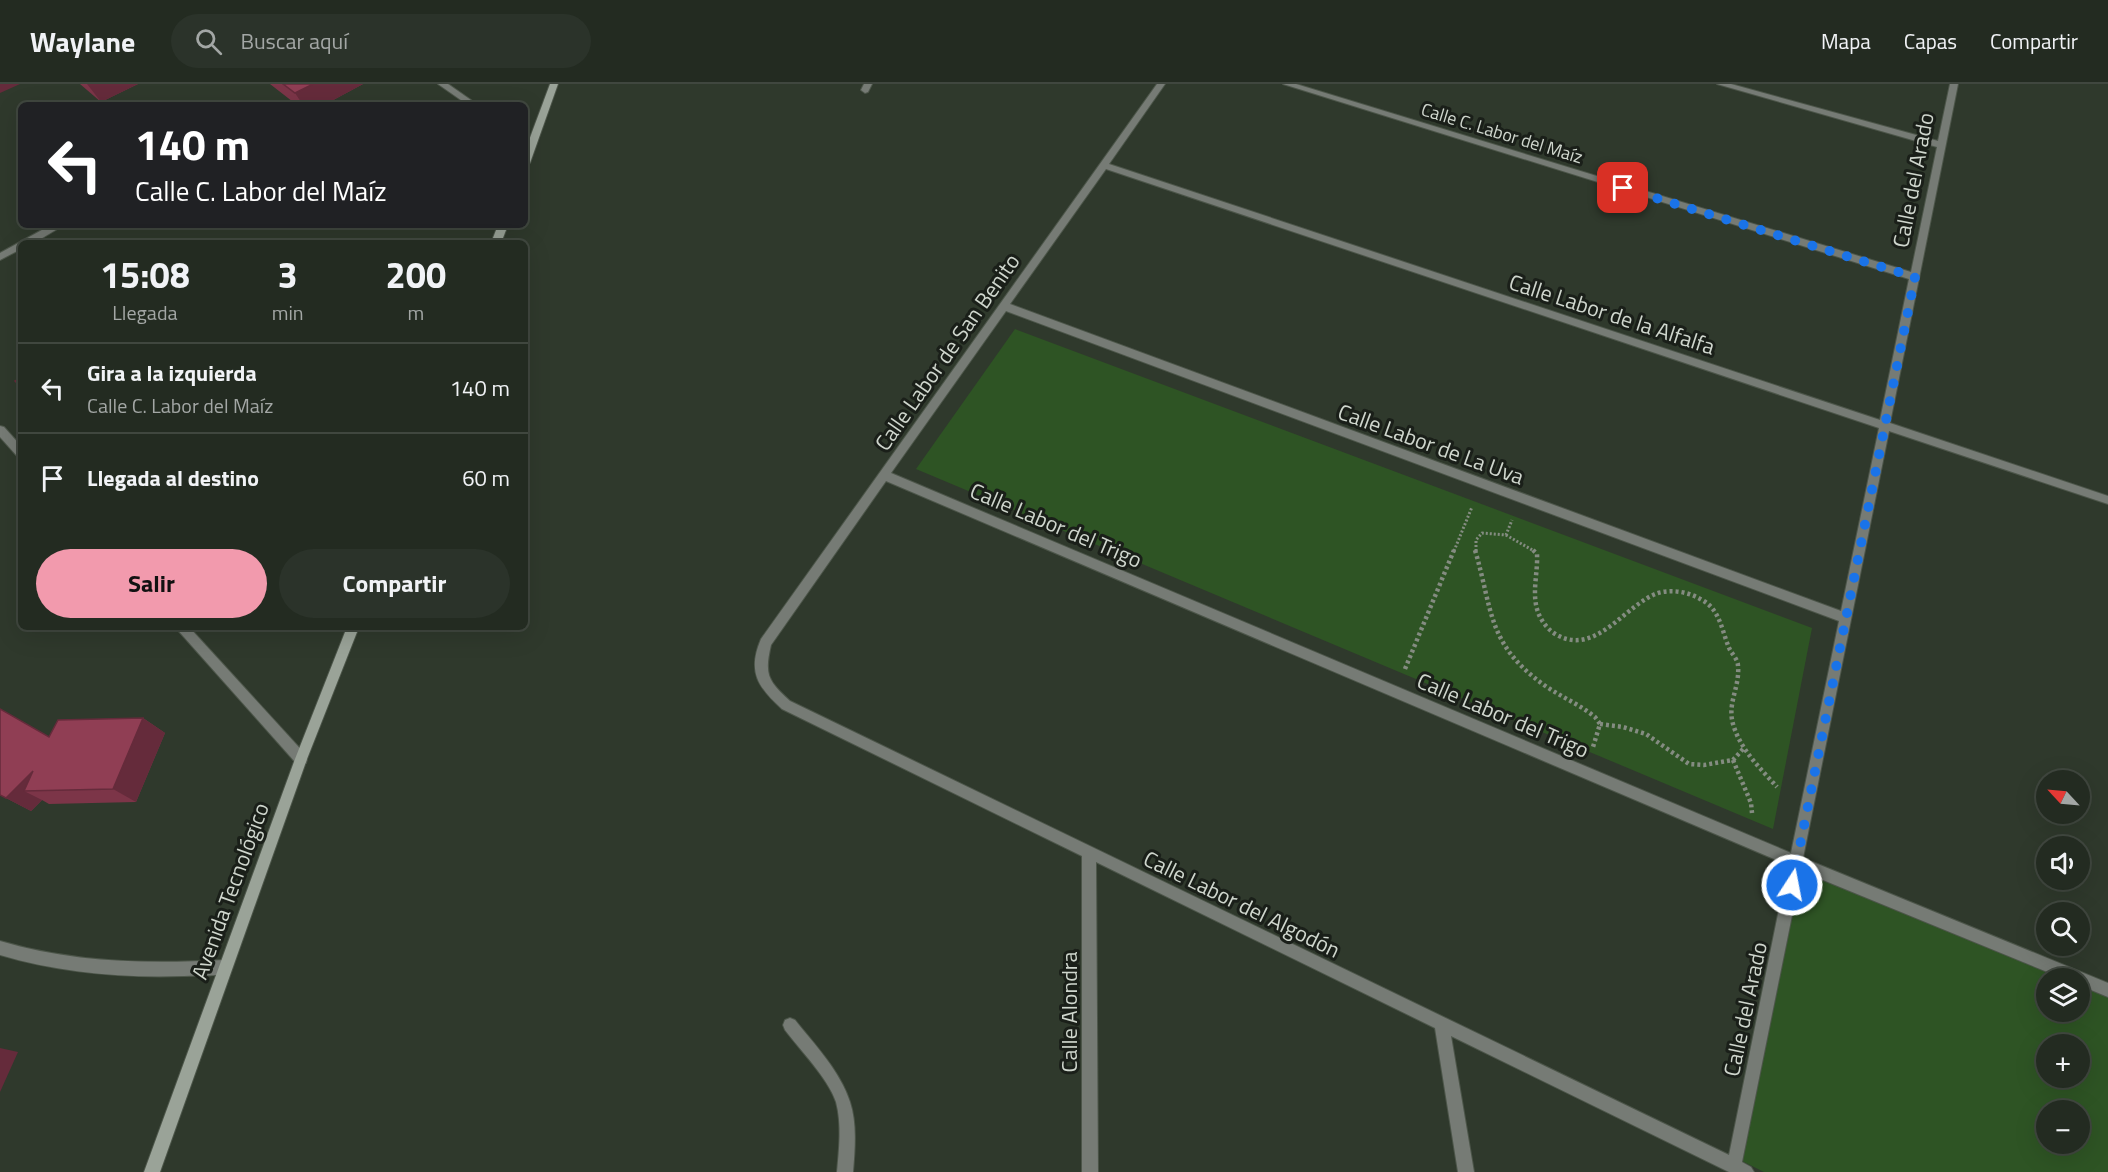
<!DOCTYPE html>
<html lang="es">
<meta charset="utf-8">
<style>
:root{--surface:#232b21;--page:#2b332a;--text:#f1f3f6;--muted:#a3a7a5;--line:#40473f;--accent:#f29aad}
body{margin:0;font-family:"Titillium Web",sans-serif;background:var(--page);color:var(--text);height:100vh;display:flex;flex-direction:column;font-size:22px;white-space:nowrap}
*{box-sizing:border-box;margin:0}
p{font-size:20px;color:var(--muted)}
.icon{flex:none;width:33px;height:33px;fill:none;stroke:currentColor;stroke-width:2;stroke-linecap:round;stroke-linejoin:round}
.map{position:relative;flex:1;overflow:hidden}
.drawer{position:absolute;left:18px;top:156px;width:510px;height:390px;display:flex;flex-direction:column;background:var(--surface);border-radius:9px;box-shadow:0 6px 24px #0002,0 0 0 2px var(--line)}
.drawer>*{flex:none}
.guide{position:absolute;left:18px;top:18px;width:510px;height:126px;border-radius:9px;box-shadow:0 6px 24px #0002,0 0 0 2px var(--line);background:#202124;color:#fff;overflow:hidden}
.needle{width:39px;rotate:296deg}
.tools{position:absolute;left:2036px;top:686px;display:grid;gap:12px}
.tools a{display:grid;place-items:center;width:54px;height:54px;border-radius:50%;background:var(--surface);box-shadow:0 6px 24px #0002,0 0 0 2px var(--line);font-size:30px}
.pin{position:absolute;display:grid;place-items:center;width:51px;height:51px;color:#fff;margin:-26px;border-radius:12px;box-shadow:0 3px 9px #0006}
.me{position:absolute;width:66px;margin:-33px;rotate:11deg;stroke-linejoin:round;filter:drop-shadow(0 0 4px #0008)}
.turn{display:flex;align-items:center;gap:21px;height:126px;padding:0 18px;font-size:27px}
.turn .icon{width:78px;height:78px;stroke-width:2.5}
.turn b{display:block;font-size:42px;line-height:51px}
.eta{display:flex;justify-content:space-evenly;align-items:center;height:102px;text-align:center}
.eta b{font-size:36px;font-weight:700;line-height:42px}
.cta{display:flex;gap:12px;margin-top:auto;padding:12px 18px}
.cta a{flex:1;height:69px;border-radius:36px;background:var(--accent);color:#111;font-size:24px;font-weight:700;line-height:69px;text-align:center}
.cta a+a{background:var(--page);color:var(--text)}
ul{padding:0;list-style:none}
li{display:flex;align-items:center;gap:18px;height:90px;padding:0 18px;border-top:2px solid var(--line)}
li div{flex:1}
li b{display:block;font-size:22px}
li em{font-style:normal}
header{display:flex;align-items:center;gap:36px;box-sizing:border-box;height:84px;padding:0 30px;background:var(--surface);border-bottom:2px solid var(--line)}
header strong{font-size:28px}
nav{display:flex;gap:33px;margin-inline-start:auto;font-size:21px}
.search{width:420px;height:54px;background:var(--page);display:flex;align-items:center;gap:15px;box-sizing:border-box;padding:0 21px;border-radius:33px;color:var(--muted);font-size:22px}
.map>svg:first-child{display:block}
.green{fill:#2e5424;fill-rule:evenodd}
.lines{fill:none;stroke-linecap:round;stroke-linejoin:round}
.service-casing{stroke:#4c5549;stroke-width:2}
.minor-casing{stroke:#4c5549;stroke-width:2}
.secondary-casing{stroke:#4c5549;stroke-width:2}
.path-far1{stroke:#848c81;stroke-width:3;stroke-dasharray:2 2;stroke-linecap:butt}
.path{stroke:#848c81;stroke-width:4.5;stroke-dasharray:3 3;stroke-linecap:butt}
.service{fill:#767b75;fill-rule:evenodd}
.minor{fill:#767b75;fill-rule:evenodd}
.secondary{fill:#9aa398;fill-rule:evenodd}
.wall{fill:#7c3548}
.shaded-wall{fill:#652b3b}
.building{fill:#903e54;stroke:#652b3b;stroke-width:1.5}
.route{stroke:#1a73e8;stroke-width:10;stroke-dasharray:0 18}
.labels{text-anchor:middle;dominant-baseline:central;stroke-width:6;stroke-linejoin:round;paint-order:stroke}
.far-street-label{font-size:18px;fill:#cfd6cd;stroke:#1a1f19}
.street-label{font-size:22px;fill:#cfd6cd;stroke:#1a1f19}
</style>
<header>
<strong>Waylane</strong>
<div class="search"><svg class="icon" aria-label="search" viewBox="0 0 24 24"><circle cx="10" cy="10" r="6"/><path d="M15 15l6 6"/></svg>Buscar aquí</div>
<nav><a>Mapa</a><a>Capas</a><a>Compartir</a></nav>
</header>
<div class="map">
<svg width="2108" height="1088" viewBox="0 0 2108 1088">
<rect width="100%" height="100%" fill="#2f392c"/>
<g class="green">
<polygon points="1015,245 1812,544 1773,745 916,385"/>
<path d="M1799,778l272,116h-25v33h33v-30l29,13v178h-344l-24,-12zM2046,960h33v33h-33zM2046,1026h33v33h-33z"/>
</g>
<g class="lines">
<g class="service-casing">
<g id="service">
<polygon points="438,0 448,0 478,21 468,21"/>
<polygon points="864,0 872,0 868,8 865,9 861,6"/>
<polygon points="51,141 64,141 34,159 21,159 21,165 0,176 0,169"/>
<polygon points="0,342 4,343 21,362 21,373 17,372 0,353"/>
<polygon points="175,543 189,543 306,671 307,675 306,679 301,681 296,679"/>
<path d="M0,857c74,22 148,23 225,19l5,2 2,5 -2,5c-13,5 -32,3 -46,4 -63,2 -123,-3 -184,-21z"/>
<path d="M790,934l5,2c20,25 45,51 55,82 7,21 5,48 3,70h-16c2,-22 5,-48 -1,-70 -8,-24 -36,-52 -51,-72l-2,-5 2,-5z"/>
</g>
</g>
<g class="minor-casing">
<path id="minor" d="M1157,0h8l-56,80 771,256 29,-141 -626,-195h13l615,188 26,-125 -220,-63h14l207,57 12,-57h8l-68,339 218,73v8l-219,-73 -86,427 305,125v14l-29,-12v-7h-17l-261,-107 -59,291 9,5 3,5h-25l-278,-136 23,136h-16l-23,-144 -339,-166 2,310h-16v-316l-300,-147c-24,-22 -35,-37 -21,-70zM1106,85l773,259 -38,183 -831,-307zM1006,227l833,310 -48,232 -900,-380zM886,397l902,384 -59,290 -939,-454c-22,-20 -26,-26 -19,-56z"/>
</g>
<g class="secondary-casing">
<g id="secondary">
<polygon points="550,0 558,0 530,79 525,82 525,67"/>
<polygon points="498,141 508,141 501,159 491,159"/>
<polygon points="347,543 359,543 307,675 160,1088 144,1088 295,675"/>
</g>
</g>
<g class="path-far1">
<polyline points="1506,451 1534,467"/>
<polyline points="1454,467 1472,423"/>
<polyline points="1476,467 1476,456 1482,449 1506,451 1512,436"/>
</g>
<g class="path">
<path d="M1475,466c18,61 12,94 69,135 17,12 35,19 51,32l5,7 -7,23"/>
<path d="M1533,466l4,4c1,18 -5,37 0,55 3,11 11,22 22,27 38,19 67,-32 99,-43 15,-4 31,-1 44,7 19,10 20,33 28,50 3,5 8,10 8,16 2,21 -11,37 -5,58 7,25 27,44 44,63"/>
<polyline points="1405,585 1454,466"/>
<polyline points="1600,640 1623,643 1646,650 1689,680 1704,681 1733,676 1743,665"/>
<polyline points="1733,676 1751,719 1752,729"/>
</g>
<use href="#service" class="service"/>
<use href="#minor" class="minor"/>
<use href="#secondary" class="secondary"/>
</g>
<g class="wall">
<polygon points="80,0 138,0 101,18"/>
<polygon points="270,0 363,0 324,21 297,21"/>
<polygon points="143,634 165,649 136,718 49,720 42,716 31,727 6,714 49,653"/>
</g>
<g class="shaded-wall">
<polygon points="0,0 20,0 0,9"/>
<polygon points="87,0 138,0 101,18"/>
<polygon points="313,0 363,0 324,21 303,21 295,9"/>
<polygon points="143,634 165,649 136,718 113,705"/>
<polygon points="33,687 24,707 42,716 31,727 6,714"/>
<polygon points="0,964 18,968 0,1008"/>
</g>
<g class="building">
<polygon points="283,0 313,0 295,9"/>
<polygon points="21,294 21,303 15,297"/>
<polygon points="0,625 49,653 58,636 143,634 113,705 24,707 33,687 6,714 0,711"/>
</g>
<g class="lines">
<polyline class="route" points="1623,104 1915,193 1792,801"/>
</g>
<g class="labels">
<g class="far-street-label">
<text transform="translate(1502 49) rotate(17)">Calle C. Labor del Maíz</text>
</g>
<g class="street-label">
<text transform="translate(1913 96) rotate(-79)">Calle del Arado</text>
<text transform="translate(1612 230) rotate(18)">Calle Labor de la Alfalfa</text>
<text transform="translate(947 268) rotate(-55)">Calle Labor de San Benito</text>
<text transform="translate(1431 360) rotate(20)">Calle Labor de La Uva</text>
<text transform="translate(1056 441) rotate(23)">Calle Labor del Trigo</text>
<text transform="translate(1503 631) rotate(23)">Calle Labor del Trigo</text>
<text transform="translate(230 807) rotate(-70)">Avenida Tecnológico</text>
<text transform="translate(1242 820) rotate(26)">Calle Labor del Algodón</text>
<text transform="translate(1745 925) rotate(-78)">Calle del Arado</text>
<text transform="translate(1069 928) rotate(-90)">Calle Alondra</text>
</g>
</g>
</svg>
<div class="tools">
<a><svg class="needle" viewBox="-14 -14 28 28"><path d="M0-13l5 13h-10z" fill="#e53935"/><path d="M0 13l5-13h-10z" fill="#a3a7a5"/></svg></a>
<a><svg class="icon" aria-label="sound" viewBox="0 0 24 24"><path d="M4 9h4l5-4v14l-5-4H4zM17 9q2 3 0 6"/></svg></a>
<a><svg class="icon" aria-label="search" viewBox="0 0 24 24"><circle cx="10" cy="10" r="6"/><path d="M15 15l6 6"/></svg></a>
<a><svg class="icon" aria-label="layers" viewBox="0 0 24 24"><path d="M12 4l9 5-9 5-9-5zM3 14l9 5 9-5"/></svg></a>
<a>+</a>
<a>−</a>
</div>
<div class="pin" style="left:1623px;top:104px;background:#d93025"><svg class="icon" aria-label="arrive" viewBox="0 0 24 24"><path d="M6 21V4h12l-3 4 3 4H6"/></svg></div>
<svg class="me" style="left:1792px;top:801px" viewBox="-20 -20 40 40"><circle r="17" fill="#1a73e8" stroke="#fff" stroke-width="3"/><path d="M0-11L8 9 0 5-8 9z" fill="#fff"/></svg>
<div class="guide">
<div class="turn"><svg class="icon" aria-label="left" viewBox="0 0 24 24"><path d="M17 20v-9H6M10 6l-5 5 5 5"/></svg><div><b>140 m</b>Calle C. Labor del Maíz</div></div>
</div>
<section class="drawer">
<div class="eta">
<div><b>15:08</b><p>Llegada</p></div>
<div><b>3</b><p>min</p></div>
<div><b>200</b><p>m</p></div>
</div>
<ul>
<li><svg class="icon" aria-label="left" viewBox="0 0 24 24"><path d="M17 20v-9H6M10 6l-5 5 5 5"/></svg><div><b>Gira a la izquierda</b><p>Calle C. Labor del Maíz</p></div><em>140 m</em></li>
<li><svg class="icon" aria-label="arrive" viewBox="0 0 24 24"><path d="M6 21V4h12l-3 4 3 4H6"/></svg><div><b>Llegada al destino</b></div><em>60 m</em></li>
</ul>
<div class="cta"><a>Salir</a><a>Compartir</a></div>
</section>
</div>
